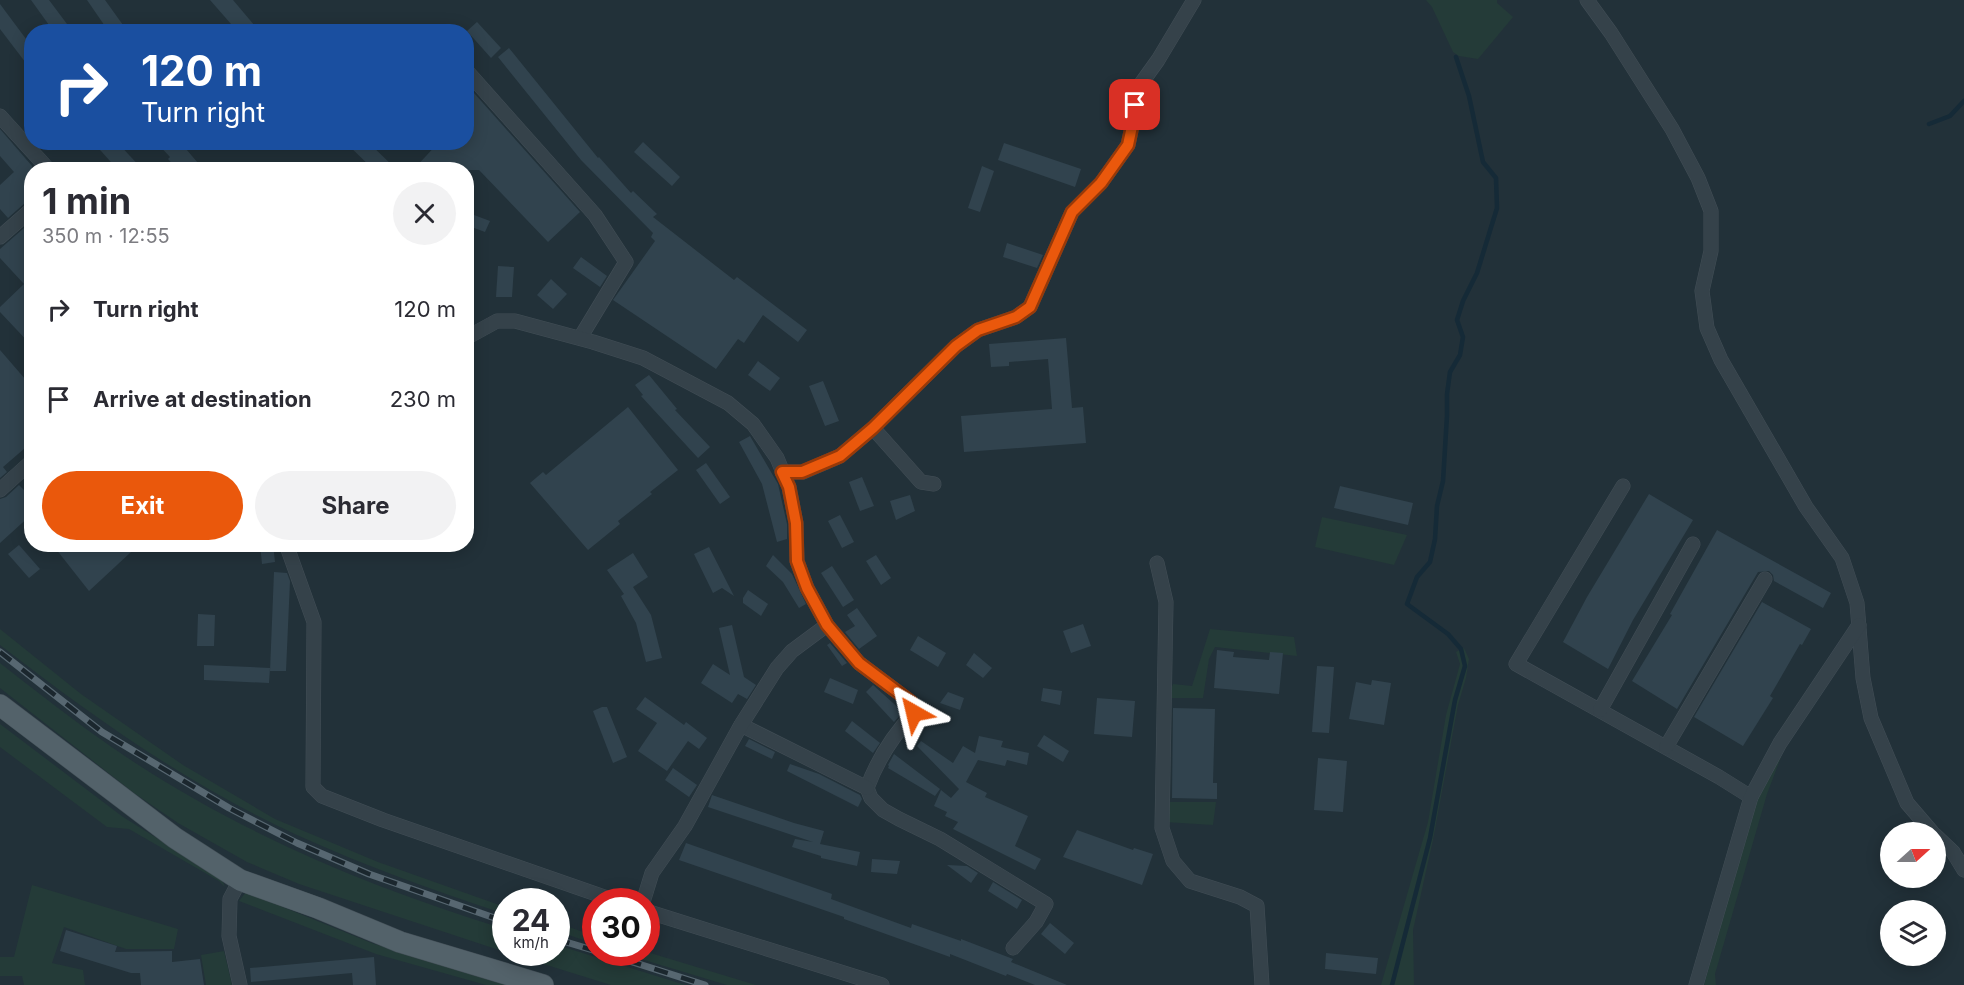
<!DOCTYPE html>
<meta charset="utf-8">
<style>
:root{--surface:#fff;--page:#f2f2f3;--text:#2b2b33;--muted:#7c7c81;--accent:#ea580c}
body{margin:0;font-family:Inter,sans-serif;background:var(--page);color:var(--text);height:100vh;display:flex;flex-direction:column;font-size:22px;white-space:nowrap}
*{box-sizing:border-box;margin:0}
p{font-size:20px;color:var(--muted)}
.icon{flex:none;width:33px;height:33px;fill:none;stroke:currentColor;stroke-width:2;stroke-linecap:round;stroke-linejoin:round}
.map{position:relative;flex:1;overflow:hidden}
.panel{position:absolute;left:24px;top:162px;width:450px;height:390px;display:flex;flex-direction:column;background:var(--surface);border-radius:24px;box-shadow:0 3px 15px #0003}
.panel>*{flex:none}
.top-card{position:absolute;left:24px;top:24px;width:450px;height:126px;border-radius:24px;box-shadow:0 3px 15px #0003;background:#1a4fa0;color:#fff;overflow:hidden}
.needle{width:39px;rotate:69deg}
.tools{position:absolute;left:1880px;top:822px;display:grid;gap:12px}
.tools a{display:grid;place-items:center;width:66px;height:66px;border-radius:50%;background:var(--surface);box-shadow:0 3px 15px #0003;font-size:30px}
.speed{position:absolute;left:492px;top:888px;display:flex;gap:12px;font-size:30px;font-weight:700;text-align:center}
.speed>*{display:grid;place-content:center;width:78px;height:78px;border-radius:50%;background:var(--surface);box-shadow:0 3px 15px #0003;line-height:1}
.speed small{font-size:15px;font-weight:400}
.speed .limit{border:9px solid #d22;background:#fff;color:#111}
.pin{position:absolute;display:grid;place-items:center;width:51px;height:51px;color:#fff;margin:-26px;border-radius:12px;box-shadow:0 3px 9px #0006}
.me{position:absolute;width:66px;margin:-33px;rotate:323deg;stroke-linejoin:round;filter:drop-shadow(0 0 4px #0008)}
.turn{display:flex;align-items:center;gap:21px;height:126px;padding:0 18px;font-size:27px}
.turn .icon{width:78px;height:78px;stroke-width:2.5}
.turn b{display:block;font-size:42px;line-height:51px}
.round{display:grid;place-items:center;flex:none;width:63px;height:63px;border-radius:32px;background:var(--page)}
.head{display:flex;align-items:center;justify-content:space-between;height:102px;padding:0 18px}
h1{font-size:36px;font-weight:700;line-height:45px}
.action{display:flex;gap:12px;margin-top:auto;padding:12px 18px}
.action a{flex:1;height:69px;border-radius:36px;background:var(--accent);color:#fff;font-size:24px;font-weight:700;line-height:69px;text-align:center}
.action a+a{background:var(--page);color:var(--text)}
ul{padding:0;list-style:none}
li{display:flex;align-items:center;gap:18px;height:90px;padding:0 18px}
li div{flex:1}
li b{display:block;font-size:22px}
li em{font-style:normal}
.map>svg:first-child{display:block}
.green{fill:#243b38}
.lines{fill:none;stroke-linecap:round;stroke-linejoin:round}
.stream{stroke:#152a37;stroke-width:4.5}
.building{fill:#31434e}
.minor-casing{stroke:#424e56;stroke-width:15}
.primary-casing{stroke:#424e56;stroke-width:22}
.minor{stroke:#35424a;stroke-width:14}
.primary{stroke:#53626a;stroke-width:21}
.rail-casing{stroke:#576771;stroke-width:7}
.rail{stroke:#1b272e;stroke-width:4.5;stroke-dasharray:14;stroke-linecap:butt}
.route-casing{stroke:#983908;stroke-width:15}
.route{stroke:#ea580c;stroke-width:10}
</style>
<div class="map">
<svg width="1964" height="985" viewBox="0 0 1964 985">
<rect width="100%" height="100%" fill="#223139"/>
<g class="green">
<polygon points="1426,0 1497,0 1497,3 1513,17 1478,59 1459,56 1453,52 1432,7"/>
<polygon points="1322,517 1407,535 1394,565 1315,547"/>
<path d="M0,629l81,65 102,71 92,54 103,43 127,45v7c-70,-23 -140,-48 -208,-79 -107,-49 -204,-118 -297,-190z"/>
<polygon points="1210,629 1294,637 1297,656 1215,647 1209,659 1203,698 1167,698 1173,684 1192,686"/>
<polygon points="1464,648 1469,659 1466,678 1458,705 1433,840 1413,930 1414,985 1381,985 1428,822 1446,715 1460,664 1456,652"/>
<path d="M0,663c37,29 74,58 113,85 119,82 255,139 392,181v23l-206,-68 -52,-22 -69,-39 -44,-30 -134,-105z"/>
<polygon points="0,724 123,817 221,878 225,887 219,881 129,829 107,827 0,747"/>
<polygon points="1792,728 1767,794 1715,974 1716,985 1704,985 1757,795"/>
<polygon points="1166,802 1216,802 1213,825 1165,822"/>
<polygon points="32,885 178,929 174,949 126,949 64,927 52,963 83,970 85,985 24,985 22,976 0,976 0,957 14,957"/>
<polygon points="246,892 374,944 519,985 486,985 376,954 239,901"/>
<polygon points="557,923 595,936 595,944 557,931"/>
<polygon points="557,945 682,984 687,985 611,985 508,953 556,952"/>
<polygon points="224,951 232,985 206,985 201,955"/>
<polygon points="647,952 756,985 727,985 621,953"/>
</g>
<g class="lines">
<g class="stream">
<polyline points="1929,124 1950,116 1964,101"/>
<polyline points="1392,985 1430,838 1455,700 1465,666 1461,649 1448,634 1407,604 1417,577 1430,562 1435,539 1437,506 1443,481 1447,416 1447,394 1450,372 1460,355 1463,337 1457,320 1463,301 1477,273 1497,208 1496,178 1483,162 1469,96 1456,57"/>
</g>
</g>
<g class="building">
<polygon points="31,0 49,0 73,32 54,32"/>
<polygon points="87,0 105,0 128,32 109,32"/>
<polygon points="210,0 233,0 260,32 238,32"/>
<polygon points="0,4 32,47 32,71 0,29"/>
<polygon points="477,22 501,48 491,58 467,31"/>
<polygon points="509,48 598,158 599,157 631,193 633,191 657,214 653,217 734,280 737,277 807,330 798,342 763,315 744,343 738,339 716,369 613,300 655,241 651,237 653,233 581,160 498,57"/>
<polygon points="466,84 580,212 548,242 479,170 413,170 439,142 466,142"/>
<polygon points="0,129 32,166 32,200 26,202 8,218 0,209 0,185 14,172 0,156"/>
<polygon points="93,142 117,142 143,170 118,170"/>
<polygon points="156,142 180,142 204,170 178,170 168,159 170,157"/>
<polygon points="345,142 368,142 397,170 374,170"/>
<polygon points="643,142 680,177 672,186 634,152"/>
<polygon points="1004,143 1081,169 1075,187 998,160"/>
<polygon points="982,166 994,171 980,212 968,208"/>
<polygon points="466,212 490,221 485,232 466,225"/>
<polygon points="32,221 32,346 0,312 0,307 24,284 0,258 0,249"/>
<polygon points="1007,243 1043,255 1037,268 1003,257"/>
<polygon points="581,257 607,276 600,287 573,268"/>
<polygon points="498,266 514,267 512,297 496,297"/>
<polygon points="551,279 567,294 553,309 537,295"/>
<polygon points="1066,338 1072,408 1083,407 1086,443 964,452 961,416 1052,409 1048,359 1009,362 1009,366 991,367 989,344"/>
<polygon points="0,350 32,387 32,442 3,467 7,472 0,478"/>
<polygon points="758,361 780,378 770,391 748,375"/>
<polygon points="649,375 677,409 675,410 710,447 698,458 641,396 643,395 635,385"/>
<polygon points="823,381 839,421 825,426 809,386"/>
<polygon points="628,407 678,470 650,492 652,494 618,521 620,524 588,550 530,483 543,472 546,475"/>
<polygon points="750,436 778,484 787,524 787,539 777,542 762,484 739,442"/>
<polygon points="706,463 730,497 720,504 696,470"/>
<polygon points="862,477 874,506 860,511 849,482"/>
<polygon points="19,485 32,498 32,514 0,543 0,499 6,497"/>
<polygon points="1340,486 1413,503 1408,525 1334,508"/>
<polygon points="1649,494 1693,520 1633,620 1608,669 1563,642 1587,597"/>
<polygon points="910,495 915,511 896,520 890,501"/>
<polygon points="840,515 854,542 842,548 828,521"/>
<polygon points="1717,530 1831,593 1823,608 1774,581 1773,575 1769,571 1758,572 1677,709 1632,681 1672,615 1670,614"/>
<polygon points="52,544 125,544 131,552 89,591"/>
<polygon points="260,544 273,544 275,562 262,564"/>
<polygon points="19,545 40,569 29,578 8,554"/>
<polygon points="709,547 734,596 722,588 713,593 694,554"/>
<polygon points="633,553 648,577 633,587 651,615 662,658 646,662 636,623 621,596 624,594 607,570"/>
<polygon points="773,555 792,574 806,604 799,608 783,582 766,566"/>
<polygon points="876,555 891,578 881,585 866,561"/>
<polygon points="832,566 854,600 843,607 821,573"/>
<polygon points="274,572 287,573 290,581 286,671 270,671"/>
<polygon points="748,590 768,604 761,616 743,603 743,598"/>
<polygon points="1762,602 1811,629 1802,645 1800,644 1770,696 1773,698 1743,746 1694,717"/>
<polygon points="857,608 877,636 859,649 845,632 855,626 847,615"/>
<polygon points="198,614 215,615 214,646 197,646"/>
<polygon points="1083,624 1091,646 1071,653 1063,631"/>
<polygon points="732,625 744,677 756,685 747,699 738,694 732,703 701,683 713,664 730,675 719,628"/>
<polygon points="918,636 946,653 938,667 910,650"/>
<polygon points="830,643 847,663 842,666 827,645"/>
<polygon points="1217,650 1234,652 1233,657 1269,660 1270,652 1283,653 1279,694 1214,688"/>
<polygon points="974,653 992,668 983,678 966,665"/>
<polygon points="204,665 270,668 269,683 204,680"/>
<polygon points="1317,666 1334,667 1329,733 1312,732"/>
<polygon points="830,678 858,690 853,704 824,692"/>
<polygon points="1372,680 1391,683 1384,725 1349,719 1356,682 1371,685"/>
<polygon points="873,685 903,712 894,722 866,692"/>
<polygon points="1043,688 1062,691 1060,705 1041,701"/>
<polygon points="948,692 964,698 960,710 940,703"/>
<polygon points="645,697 684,725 686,722 707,738 699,749 688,741 667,771 638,751 657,723 636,709"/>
<polygon points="1097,698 1135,701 1132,737 1094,734"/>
<polygon points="602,707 607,707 627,757 613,763 593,711"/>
<polygon points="1173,708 1215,709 1213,783 1217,783 1217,799 1172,798"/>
<polygon points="852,721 880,743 873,753 845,731"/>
<polygon points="1044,735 1069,751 1063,762 1037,746"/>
<polygon points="979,736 1003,741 1001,747 1029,753 1027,765 1007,760 1005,766 978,760 966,782 987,793 985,797 1028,816 1015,846 1041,859 1035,870 953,829 958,822 945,816 947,812 934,806 941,790 951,798 959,789 917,746 921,741 953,763 963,746 975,753"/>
<polygon points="749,739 775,752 772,759 745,746"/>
<polygon points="894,754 940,789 935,796 888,768 889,766 888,765"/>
<polygon points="1318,758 1347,761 1343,812 1314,810"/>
<polygon points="790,764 819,774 860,795 862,799 858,807 787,771"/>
<polygon points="673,768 697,785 689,797 665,780"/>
<polygon points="712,795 794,823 824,831 820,844 860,852 857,866 821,858 821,856 792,847 795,839 813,842 708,807"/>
<polygon points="1077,830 1133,850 1134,848 1153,854 1142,885 1063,857"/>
<polygon points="686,843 832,894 831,899 911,928 912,924 961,941 961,939 1013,959 1011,962 1067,985 1035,985 1007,974 1006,976 950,954 950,957 844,919 844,917 679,860"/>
<polygon points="872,859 900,861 897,874 871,872"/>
<polygon points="947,865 967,866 978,873 971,883"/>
<polygon points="993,882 1022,900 1017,909 988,891"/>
<polygon points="1050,923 1074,943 1065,954 1041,934"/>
<polygon points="66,930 117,946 115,952 172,951 172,962 200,959 204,985 141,985 140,973 131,973 60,951"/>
<polygon points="1326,953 1378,958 1376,974 1325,969"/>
<polygon points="374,957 376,985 353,985 352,973 251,982 250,968"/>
</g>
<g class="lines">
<g class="minor-casing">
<g id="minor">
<polyline points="1587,0 1611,33 1672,129 1698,178 1711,211 1711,251 1702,291 1707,328 1721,360 1806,507 1842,558 1857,603 1863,678 1871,718 1907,803 1932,832"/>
<polyline points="466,70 595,215 626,262 580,338"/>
<polyline points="0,116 49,170"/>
<polyline points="0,237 32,209"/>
<path d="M466,338l31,-17h18l78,21 50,16 85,45 25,21 24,34 12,29 7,36 1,38 10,27 20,37 32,38 52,39 3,11c-20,21 -37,48 -47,75l4,10 12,12 16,9 41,20 106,65 -10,18 -23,26"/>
<polyline points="873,428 921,482 934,484"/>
<polyline points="782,472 803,472 840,456 873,428 956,346 978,330 1016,317 1030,307 1072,212 1101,183 1128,145 1134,117 1135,92 1158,60 1194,0"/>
<polyline points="1623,486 1516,664 1719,777 1751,797"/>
<polyline points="0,490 32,461"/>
<polyline points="286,544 314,622 313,787 322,796 383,820 619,902"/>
<polyline points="1157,563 1166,602 1162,828 1173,861 1190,881 1240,897 1257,906 1262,985"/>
<polyline points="1600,710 1693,544"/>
<polyline points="741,725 867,788"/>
<polyline points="1666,747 1765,579"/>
<polyline points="1935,835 1953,852 1964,870"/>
<polyline points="643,902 652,873 685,826 741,725 777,668 792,651 827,625"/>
<polyline points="646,911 882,985"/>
<polyline points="240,985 229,936 230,899 240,880"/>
<polyline points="1696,985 1751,797 1780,743 1859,625"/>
</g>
</g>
<g class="primary-casing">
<polyline id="primary" points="0,705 175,838 240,880 318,908 400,942 543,985"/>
</g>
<use href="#minor" class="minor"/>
<use href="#primary" class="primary"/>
<g class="rail-casing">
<g id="rail">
<polyline points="0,652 102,732 229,808 297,843 369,874 506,922"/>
<polyline points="556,939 596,951"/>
<polyline points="601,952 705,985"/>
</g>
</g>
<use href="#rail" class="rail"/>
</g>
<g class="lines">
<g class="route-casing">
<polyline id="route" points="914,713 911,702 859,663 827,625 807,588 797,561 796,523 789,487 782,472 802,472 840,456 873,428 956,346 978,330 1016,317 1030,307 1072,212 1101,183 1128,145 1134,117 1135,105"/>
</g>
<use href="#route" class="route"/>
</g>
</svg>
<div class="tools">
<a><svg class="needle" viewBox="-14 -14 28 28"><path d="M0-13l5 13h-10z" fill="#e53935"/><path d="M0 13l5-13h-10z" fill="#7c7c81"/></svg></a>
<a><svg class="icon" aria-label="layers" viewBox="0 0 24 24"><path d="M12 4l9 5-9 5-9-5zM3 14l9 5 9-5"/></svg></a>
</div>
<div class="speed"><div>24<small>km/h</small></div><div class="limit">30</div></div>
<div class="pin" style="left:1135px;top:105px;background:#d93025"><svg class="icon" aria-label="arrive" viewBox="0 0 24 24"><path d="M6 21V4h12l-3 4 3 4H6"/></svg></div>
<svg class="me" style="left:914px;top:713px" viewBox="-20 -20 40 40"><path d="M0-17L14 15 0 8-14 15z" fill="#ea580c" stroke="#fff" stroke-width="4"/></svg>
<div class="top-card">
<div class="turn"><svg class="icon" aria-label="right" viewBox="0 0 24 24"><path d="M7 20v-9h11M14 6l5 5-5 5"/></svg><div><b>120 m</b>Turn right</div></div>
</div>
<section class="panel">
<div class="head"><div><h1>1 min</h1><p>350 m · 12:55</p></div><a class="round"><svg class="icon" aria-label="close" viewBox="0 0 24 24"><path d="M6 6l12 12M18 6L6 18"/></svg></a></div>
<ul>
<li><svg class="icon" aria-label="right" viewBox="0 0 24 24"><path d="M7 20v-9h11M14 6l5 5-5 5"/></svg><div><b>Turn right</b></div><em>120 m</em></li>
<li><svg class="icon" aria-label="arrive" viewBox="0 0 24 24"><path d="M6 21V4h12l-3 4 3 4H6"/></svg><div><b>Arrive at destination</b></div><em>230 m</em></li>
</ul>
<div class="action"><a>Exit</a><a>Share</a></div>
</section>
</div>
